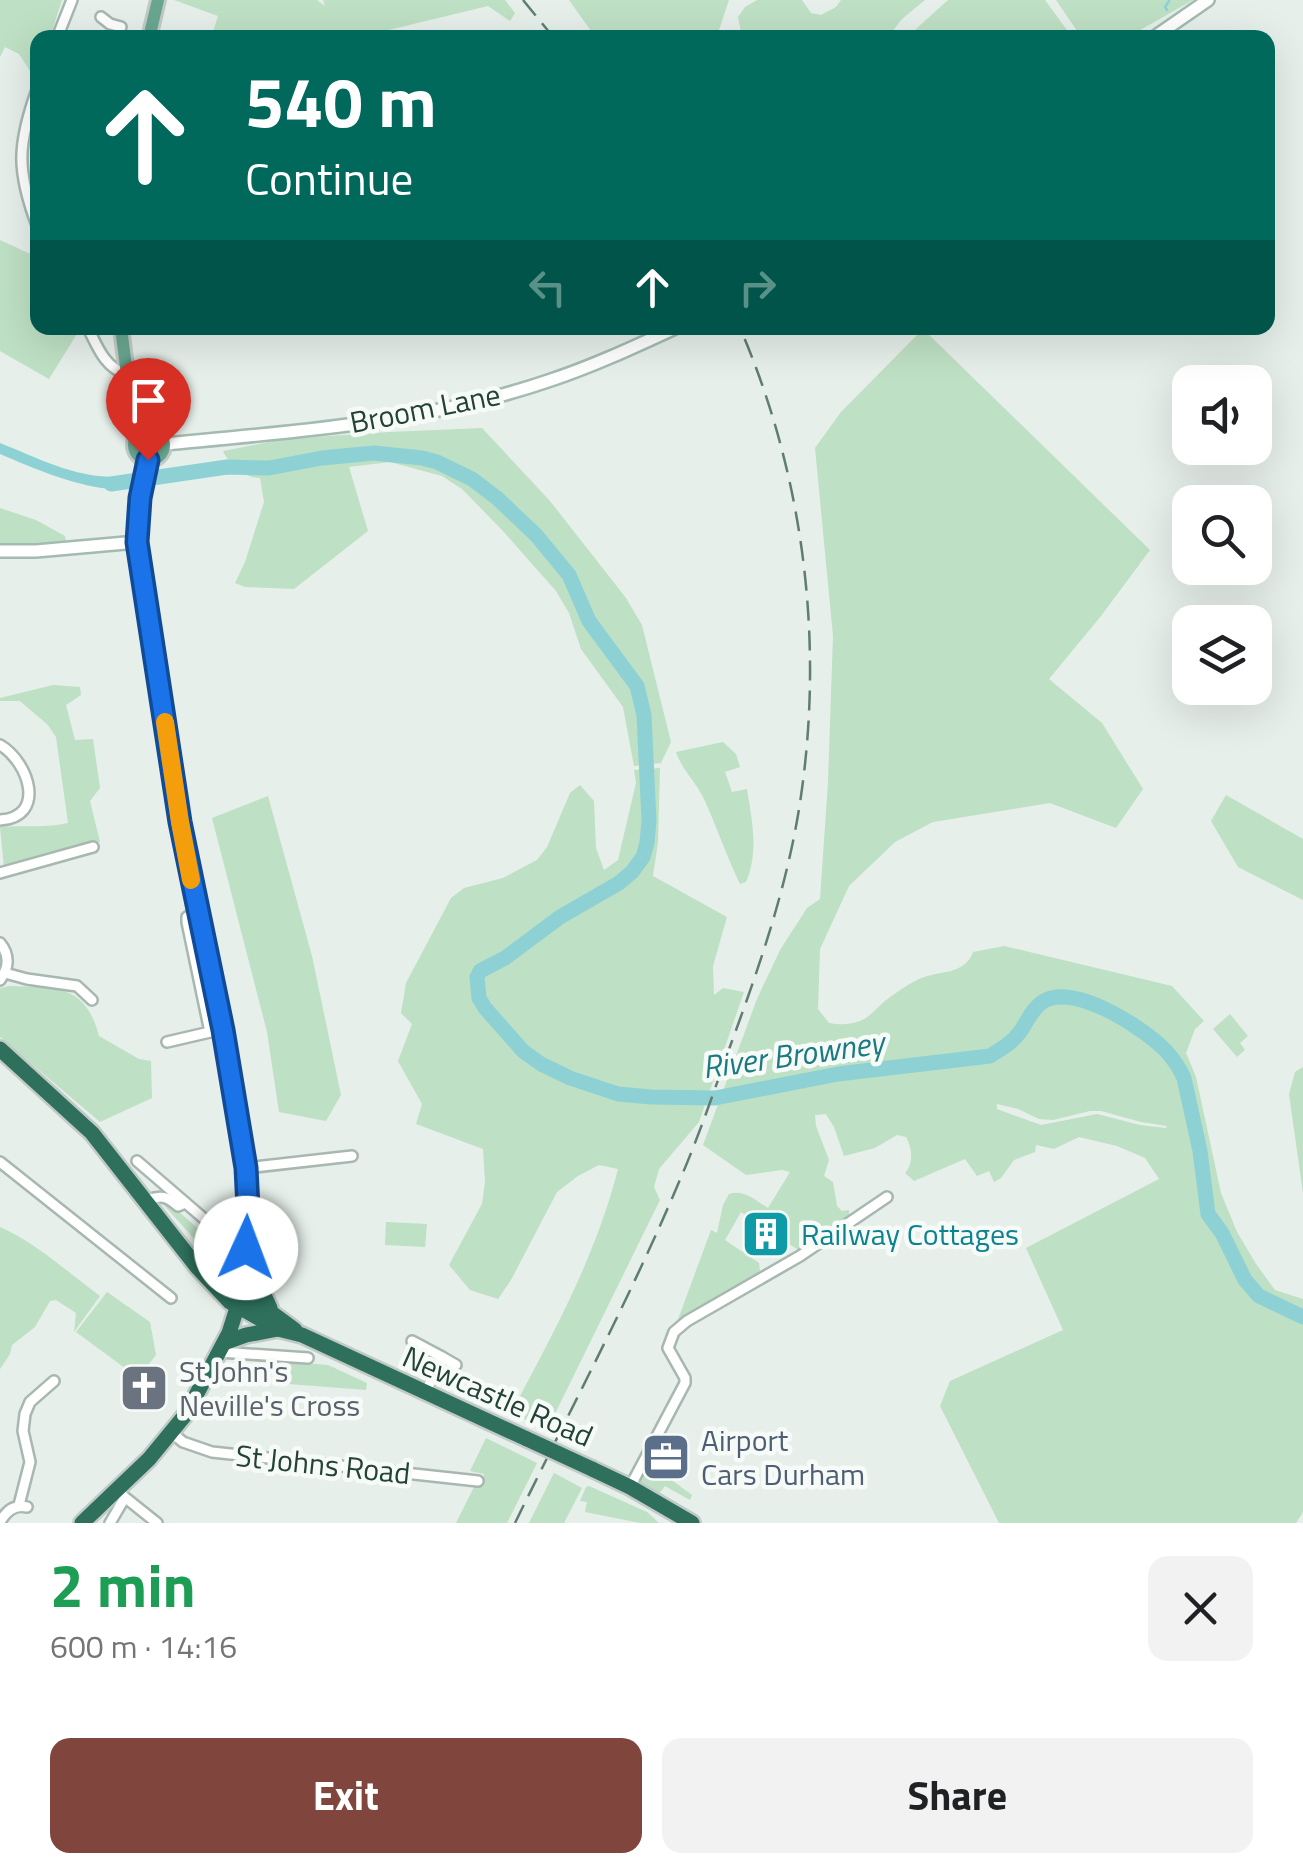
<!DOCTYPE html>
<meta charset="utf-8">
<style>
:root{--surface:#fff;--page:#f2f2f2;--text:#202124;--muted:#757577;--accent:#80463e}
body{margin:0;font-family:"Titillium Web",sans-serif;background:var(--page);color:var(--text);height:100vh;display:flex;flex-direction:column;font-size:38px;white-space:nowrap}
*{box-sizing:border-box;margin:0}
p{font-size:32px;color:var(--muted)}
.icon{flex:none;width:55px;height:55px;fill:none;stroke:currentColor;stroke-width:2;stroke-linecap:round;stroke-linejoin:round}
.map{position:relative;height:1523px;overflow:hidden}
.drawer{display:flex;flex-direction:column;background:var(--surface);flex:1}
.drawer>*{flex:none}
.banner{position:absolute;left:30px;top:30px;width:1245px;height:305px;border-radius:20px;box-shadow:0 10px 40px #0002;background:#00695c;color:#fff;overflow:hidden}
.buttons{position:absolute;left:1172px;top:365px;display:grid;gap:20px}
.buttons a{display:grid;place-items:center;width:100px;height:100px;border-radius:20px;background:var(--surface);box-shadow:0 10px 40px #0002;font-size:50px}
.pin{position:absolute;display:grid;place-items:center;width:85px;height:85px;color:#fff;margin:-102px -42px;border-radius:50% 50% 50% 0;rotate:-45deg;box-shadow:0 0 10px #0007}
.pin .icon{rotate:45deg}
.me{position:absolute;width:110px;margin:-55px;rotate:2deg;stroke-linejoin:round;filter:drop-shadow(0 0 8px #0008)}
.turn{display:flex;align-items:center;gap:35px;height:210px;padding:0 50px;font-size:45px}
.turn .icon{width:130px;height:130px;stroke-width:2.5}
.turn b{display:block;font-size:70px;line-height:85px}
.lanes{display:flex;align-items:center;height:95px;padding:0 50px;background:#0003;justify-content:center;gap:50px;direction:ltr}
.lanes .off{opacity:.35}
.round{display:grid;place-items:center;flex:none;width:105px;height:105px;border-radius:20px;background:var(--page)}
.overview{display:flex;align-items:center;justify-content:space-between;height:170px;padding:0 50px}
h1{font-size:60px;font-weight:700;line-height:75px;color:#1e9e55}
.button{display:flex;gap:20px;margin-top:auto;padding:20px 50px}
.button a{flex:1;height:115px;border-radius:20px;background:var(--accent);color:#fff;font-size:40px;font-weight:700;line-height:115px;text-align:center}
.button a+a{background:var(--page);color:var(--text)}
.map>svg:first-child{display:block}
.green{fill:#bee0c4;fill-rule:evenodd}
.water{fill:#8dd1d5}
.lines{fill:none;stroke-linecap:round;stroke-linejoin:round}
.stream{stroke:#8dd1d5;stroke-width:2.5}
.river{stroke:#8dd1d5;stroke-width:15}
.street-casing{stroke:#a8b8b1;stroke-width:14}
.secondary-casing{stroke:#a4bbb1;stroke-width:16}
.primary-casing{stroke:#c2cac7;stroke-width:18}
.highway-casing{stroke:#c2cac7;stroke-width:20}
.street{stroke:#fff;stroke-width:9}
.secondary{stroke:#fff;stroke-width:11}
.primary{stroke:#69a690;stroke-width:12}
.highway{stroke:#2e705c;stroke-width:15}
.rail{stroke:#5f7d72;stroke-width:2.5;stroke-dasharray:20 10;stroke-linecap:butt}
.highway-bridge-casing{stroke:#c2cac7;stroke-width:20;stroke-linecap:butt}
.highway-bridge{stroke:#2e705c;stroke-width:15}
.route-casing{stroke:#114b97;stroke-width:25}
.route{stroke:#1a73e8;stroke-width:18}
.slow{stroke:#f59e0b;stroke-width:18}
.labels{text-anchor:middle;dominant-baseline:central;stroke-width:9;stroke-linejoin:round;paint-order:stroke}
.street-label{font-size:30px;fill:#244237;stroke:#f7fbf8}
.culture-label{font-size:30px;fill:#0d838f;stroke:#f7fbf8;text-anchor:start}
.worship-label{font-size:30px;fill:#5b616d;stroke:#f7fbf8;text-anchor:start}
.service-label{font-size:30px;fill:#4e5e75;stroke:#f7fbf8;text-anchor:start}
.water-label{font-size:32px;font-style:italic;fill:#1b7a81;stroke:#f7fbf8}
</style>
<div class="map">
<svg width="1303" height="1523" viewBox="0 0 1303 1523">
<rect width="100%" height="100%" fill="#e6efea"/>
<g class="green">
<polygon points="0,0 62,0 50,37 38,38 37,70 34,77 19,54 5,47 0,57"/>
<polygon points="174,0 317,0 325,6 323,0 505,0 515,13 510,21 488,6 368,35 367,37 211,38 218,16"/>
<polygon points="569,0 729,0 719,30 720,37 596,38"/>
<polygon points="757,0 802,0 811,13 821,15 836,7 841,0 925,0 902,19 888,37 742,37 738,17 745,7"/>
<polygon points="948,0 1045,0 1072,37 907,37"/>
<polygon points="1056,0 1193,0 1128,37 1082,38"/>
<polygon points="0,240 37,257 38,328 79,328 80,329 49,379 0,351"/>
<path d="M923,329l227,221 -49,66 -52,63 53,44 41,66 -27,39 -66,-25 -117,19 -38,20 -46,44 -29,63 -2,60 11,14c12,2 19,2 31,-2 10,-4 17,-13 25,-20 10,-8 22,-16 34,-22 20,-9 45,-3 54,-27l31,-6 168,40 32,35 -9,8 -9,24 10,24 25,116 16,39 19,32 19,26 28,9v213l-7,11h-297l-59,-117 10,-25 113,-51 -37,-82 133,-69 -14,-21 -28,-12 -38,-9 -25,12 -18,-4 -1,7 -21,8 -13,18 -7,4 -5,-11 -12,5 -12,-17 -51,22 -9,-8c9,-10 7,-26 1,-36l-9,-2 -22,13 -31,8 -10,-29 -8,-13 -11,1 1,11 13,34 -5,16 9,6 4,24 5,5 7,-1v7l-49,34 -59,-39 -16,28 34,23 1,8 -83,51 34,-92 6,3 6,-28 6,-11c15,-5 26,6 39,14l22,-36 -8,-2 -36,5 -43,-30 54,-146 23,-49 27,-42 13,-9 8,-117 5,-146 -18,-188 26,-36zM997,1104l21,5 21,10 14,1 37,-9h11l40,11 26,4 -1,2 -26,-3 -43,-11 -56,11 -44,-16z"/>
<path d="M482,428l68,73 76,97 16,27 29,117 -10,21 -27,3 -11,-59 -42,-58 -12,-36 -13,-22 -53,-60 -41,-42 -20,-13 -52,-14 -41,5 19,64 -74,58 -49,-2 -10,-4 10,-21 19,-60 -4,-24c-16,0 -31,-14 -37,-27l61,-12 105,-7z"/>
<polygon points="0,508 36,520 65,536 66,543 61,542 59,544 0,548"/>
<path d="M53,685l27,2 1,8 -15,10 9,35 18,-1 7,49 -10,13 10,41 -96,25 -4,-40c21,-2 49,1 68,-4l-12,-86 -8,-12 -28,-24h-20v-3z"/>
<path d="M723,742l13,12 4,13 -15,5 7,20 15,-3c5,31 12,63 -1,93l-6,2c-13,-27 -23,-56 -35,-83 -8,-18 -23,-31 -29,-49z"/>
<path d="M660,768l-2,74 -5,34 74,41 -14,49 1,29 9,-7 21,4 -45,130 -40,47 -5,18 6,13 -113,230 -36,-17c42,-79 85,-157 107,-244l-19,-4 -21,11 -21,16 -46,88 -13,19 -28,-9 -21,-25 33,-61 3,-22 -2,-33 -67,-25 6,-20 -24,-43 14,-37 -11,-11 5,-30 45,-85 13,-10 39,-10 34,-18 10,-13 23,-54 10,-8 14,16 2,47 8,22 14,-10 18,-77 -2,-13z"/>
<polygon points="1226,795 1303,839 1303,900 1238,867 1211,821"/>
<polygon points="268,796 312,956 341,1095 326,1121 279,1112 267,1032 212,818"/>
<path d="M9,986c47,2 76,-3 90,50l40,23 12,2 1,37 -52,24 -100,-85v-49z"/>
<polygon points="1230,1014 1248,1036 1240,1043 1245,1050 1237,1057 1213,1029"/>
<polygon points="1303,1067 1303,1193 1289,1094 1295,1072"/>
<polygon points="164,1199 202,1232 228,1249 230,1253 220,1260 210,1256 161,1202"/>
<polygon points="386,1222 427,1224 425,1247 385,1245"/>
<path d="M0,1227c38,17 67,45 100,69l-26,36 2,-19 -20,-13 -6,1 -15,26 -23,18 -2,9 -10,15z"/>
<polygon points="107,1292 150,1322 156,1355 145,1369 133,1374 76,1332"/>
<polygon points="282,1361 328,1365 367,1383 366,1390 276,1383"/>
<polygon points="486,1438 537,1463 507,1523 456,1523 474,1487 482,1487 484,1474 470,1471"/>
<polygon points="647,1462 692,1495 690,1500 665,1486 658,1495 640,1485 639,1478"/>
<polygon points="554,1473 582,1488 564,1523 529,1523"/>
<polygon points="589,1486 647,1512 659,1523 640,1523 585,1512 587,1502 580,1501 586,1487"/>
</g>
<path class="water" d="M0,443c43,17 80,38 127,33v12c-35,6 -94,-20 -127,-34z"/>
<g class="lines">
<polyline class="stream" points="1167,10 1165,7 1169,1"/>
<path class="river" d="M111,484l116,-17 42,1 53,-10 52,-5 48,5 15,4 35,17 25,19 39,37 33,40 20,46 48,65 7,29 5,105 -2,23 -4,14 -11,15 -13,11 -59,34 -55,41 -25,13 -3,6 2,21 6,10 38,43 18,13 29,14 48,16 33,3 64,1 123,-24 152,-18c11,-7 22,-13 30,-24 7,-10 12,-24 24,-31 31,-18 102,28 123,51 7,8 13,17 17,26l16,73 8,63 14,19 23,47 14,16 44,21"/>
<g class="street-casing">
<g id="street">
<polyline points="101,17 110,24 121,27"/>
<polyline points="57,38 72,0"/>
<path d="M38,87c-21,57 -22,84 0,141"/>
<path d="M88,328c9,18 17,40 38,46"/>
<path d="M0,745c29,17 47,72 0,75"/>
<polyline points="0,873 93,847"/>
<polyline points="198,911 187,917 187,922 210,1032 223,1030"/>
<path d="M0,943c10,12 9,25 0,37"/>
<polyline points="5,973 27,979 77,986 92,1000"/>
<polyline points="167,1042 210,1032"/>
<polyline points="137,1161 216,1229 246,1247"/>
<polyline points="0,1162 171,1298"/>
<polyline points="246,1168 352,1156"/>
<path d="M147,1200c15,-5 19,-4 31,6l7,-3"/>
<polyline points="412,1341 442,1357 440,1362"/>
<polyline points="219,1352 308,1358"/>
<polyline points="442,1357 456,1365"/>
<polyline points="425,1394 434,1374"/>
<polyline points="172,1433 183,1442 212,1452 478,1481"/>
<polyline points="630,1487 685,1383 685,1378 668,1348 674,1332 687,1321 800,1256 887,1197"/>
<polyline points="117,1491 157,1523"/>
<polyline points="19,1505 30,1462 23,1431 25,1414 30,1402 54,1381"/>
<path d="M0,1522c6,-11 14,-18 27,-15"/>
<polyline points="110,1523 124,1499"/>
</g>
</g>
<g class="secondary-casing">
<g id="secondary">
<polyline points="1153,38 1208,0"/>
<path d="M164,444c128,-12 261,-21 384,-63 43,-14 86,-34 127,-53"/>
<polyline points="0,551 36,551 137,542"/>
</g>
</g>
<g class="primary-casing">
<g id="primary">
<polyline points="149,38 158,0"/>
<polyline points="121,328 130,398 143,431"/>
<circle cx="149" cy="445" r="15"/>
<polyline points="148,460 140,498 137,542 180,822 223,1030 246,1168 248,1208 242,1292"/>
</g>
</g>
<g class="highway-casing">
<g id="highway">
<polyline points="0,1049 92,1133 197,1267 230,1302 278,1329 302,1335 527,1439"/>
<polyline points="197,1258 295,1330"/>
<polyline points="207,1265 226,1262 246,1247 257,1280 270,1308"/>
<polyline points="224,1343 246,1335 278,1329"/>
<polyline points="592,1469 630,1487 692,1523"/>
<polyline points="82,1523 149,1459 186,1414 229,1333 242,1292"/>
</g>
</g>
<use href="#street" class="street"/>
<use href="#secondary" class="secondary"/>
<use href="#primary" class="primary"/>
<use href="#highway" class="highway"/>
<g class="rail">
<polyline points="523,0 554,38"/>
<path d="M515,1523c55,-113 115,-225 164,-341 20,-46 36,-94 53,-141 28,-76 54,-152 67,-232 26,-162 6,-331 -59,-481"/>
</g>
<g class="highway-bridge-casing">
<polyline id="highway-bridge" points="527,1439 592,1469"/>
</g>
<use href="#highway-bridge" class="highway-bridge"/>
</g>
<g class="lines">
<g class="route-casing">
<polyline id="route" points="148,460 140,498 137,542 180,822 223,1030 246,1168 248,1208 246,1248"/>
</g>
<use href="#route" class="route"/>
<polyline class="slow" points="165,722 180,822 191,880"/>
</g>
<defs>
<g id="building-square" transform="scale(2.5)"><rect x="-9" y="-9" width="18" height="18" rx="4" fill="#0f9aa8" stroke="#f7fbf8"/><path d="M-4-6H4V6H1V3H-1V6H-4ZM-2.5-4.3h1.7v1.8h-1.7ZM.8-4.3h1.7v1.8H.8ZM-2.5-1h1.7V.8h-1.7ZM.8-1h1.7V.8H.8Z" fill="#fff"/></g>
<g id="church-square" transform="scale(2.5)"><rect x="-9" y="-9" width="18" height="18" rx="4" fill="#6b7280" stroke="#f7fbf8"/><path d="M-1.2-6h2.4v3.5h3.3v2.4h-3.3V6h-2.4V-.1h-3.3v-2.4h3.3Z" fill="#fff"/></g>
<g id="office-square" transform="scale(2.5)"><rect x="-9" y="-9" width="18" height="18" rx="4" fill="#5c6f8a" stroke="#f7fbf8"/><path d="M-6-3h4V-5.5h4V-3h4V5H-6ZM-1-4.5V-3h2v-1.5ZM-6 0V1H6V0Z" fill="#fff"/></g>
</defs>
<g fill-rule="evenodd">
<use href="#building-square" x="766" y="1234"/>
<use href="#church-square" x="144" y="1388"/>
<use href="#office-square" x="666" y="1457"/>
</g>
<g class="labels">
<g class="street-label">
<text transform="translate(425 408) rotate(-11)">Broom Lane</text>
<text transform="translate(498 1396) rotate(24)">Newcastle Road</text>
<text transform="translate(323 1464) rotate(6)">St Johns Road</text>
</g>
<g class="culture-label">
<text x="801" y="1234">Railway Cottages</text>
</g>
<g class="worship-label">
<text x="179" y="1371">St John's<tspan x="179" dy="34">Neville's Cross</tspan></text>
</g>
<g class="service-label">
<text x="701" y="1440">Airport<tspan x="701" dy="34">Cars Durham</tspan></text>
</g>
<g class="water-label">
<text transform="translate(793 1054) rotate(-8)">River Browney</text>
</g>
</g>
</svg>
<div class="buttons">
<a><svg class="icon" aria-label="sound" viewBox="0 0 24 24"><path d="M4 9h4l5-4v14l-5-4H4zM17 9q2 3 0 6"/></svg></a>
<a><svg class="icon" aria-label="search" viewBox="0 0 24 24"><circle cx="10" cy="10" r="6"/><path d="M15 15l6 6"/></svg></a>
<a><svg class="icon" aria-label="layers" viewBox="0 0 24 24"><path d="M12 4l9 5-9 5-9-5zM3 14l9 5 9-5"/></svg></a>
</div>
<div class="pin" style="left:148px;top:460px;background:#d93025"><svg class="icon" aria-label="arrive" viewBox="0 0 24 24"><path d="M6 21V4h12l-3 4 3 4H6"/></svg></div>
<svg class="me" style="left:246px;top:1248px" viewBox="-20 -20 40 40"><circle r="19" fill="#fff"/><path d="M0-13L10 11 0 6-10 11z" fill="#1a73e8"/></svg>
<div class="banner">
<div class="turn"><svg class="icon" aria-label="ahead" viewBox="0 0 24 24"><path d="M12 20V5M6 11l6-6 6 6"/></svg><div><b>540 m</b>Continue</div></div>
<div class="lanes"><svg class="icon off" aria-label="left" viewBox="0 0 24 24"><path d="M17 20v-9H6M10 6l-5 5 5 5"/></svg><svg class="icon" aria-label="ahead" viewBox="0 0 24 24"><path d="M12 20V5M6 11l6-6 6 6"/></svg><svg class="icon off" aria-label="right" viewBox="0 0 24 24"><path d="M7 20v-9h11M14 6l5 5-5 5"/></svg></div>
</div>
</div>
<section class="drawer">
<div class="overview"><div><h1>2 min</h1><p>600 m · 14:16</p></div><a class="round"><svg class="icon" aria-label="close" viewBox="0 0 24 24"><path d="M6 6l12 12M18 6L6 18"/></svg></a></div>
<div class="button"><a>Exit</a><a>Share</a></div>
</section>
